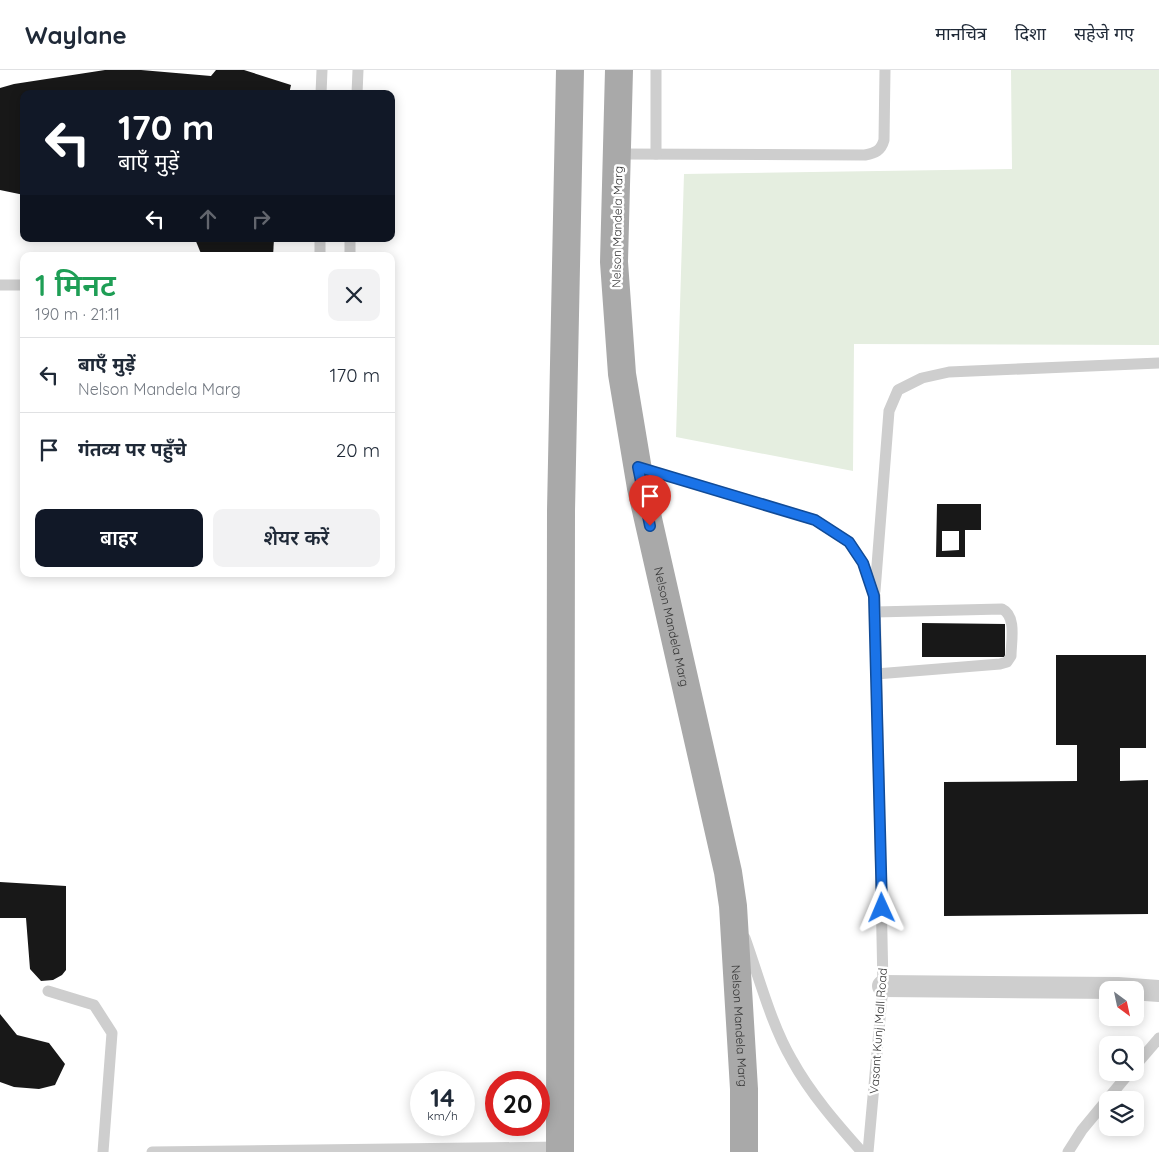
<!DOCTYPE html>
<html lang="hi">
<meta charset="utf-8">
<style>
:root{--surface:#fff;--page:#f2f2f3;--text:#1f2937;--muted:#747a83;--line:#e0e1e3;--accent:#111827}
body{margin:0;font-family:Quicksand,"Noto Sans Devanagari",sans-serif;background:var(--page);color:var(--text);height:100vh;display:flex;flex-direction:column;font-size:19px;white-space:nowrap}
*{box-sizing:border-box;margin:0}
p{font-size:16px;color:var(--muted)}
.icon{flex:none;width:28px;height:28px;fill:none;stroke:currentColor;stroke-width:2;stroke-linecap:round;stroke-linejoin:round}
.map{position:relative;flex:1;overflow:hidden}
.details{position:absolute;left:20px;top:182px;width:375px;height:325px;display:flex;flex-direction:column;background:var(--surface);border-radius:10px;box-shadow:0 2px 12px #0003}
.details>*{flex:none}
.hud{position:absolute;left:20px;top:20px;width:375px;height:152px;border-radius:10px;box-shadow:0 2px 12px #0003;background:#111827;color:#fff;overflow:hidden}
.needle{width:32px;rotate:147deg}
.buttons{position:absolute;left:1099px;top:911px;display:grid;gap:10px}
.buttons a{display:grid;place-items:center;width:45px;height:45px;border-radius:10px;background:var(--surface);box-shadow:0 2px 12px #0003;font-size:25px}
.speed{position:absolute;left:410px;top:1001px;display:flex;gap:10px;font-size:25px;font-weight:700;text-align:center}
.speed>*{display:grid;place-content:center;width:65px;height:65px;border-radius:50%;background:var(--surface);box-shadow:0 2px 12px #0003;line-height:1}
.speed small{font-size:12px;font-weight:400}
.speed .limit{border:8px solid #d22;background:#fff;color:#111}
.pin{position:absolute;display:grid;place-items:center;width:42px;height:42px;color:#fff;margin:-51px -21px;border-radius:50% 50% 50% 0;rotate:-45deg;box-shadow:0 0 5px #0007}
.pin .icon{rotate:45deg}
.me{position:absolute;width:55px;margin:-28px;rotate:359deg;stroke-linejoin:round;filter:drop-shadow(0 0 4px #0008)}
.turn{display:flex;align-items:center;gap:18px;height:105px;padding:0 15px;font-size:22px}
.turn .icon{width:65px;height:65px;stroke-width:2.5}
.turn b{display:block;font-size:35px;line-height:42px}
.lanes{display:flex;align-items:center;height:48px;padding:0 15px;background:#0003;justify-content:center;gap:25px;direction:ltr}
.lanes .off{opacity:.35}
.round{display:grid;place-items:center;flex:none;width:52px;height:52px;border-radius:10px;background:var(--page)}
.summary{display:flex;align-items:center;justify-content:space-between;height:85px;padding:0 15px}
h1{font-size:30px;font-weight:600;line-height:38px;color:#1e9e55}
.button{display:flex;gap:10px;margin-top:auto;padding:10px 15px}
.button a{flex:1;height:58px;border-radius:10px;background:var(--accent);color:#fff;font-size:20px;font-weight:600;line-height:58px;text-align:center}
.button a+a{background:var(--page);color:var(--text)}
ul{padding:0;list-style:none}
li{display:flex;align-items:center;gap:15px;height:75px;padding:0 15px;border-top:1px solid var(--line)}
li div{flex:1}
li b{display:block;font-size:19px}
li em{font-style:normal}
header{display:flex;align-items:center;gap:30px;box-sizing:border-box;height:70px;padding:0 25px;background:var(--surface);border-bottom:1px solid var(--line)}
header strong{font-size:24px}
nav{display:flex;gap:28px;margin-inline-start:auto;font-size:18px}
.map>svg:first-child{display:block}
.green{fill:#e5eee0}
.building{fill:#181818;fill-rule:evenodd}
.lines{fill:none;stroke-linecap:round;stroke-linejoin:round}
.lane{stroke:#cecece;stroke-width:11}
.street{stroke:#cecece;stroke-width:22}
.primary{stroke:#a9a9a9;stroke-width:28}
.route-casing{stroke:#114b97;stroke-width:12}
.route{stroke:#1a73e8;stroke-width:9}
.labels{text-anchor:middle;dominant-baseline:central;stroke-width:5;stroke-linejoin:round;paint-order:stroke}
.street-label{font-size:12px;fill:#313131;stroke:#fff}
</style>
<header>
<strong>Waylane</strong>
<nav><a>मानचित्र</a><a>दिशा</a><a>सहेजे गए</a></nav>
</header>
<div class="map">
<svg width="1159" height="1082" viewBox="0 0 1159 1082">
<rect width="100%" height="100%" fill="#fff"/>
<polygon class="green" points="1011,0 1159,0 1159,275 854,274 853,401 676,367 684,104 1012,99"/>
<g class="building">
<polygon points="105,0 141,0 211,6 216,0 244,0 291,15 289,24 24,24 24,125 0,120 0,18 14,14"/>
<polygon points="195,169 274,169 273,186 202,186"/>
<path d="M937,434h44v26h-16v27h-29zM942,461h17v19l-17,1z"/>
<polygon points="922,553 1005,554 1005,587 922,587"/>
<polygon points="1056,585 1146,585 1146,678 1120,678 1120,711 1148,710 1148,844 944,846 944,712 1077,711 1077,675 1056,675"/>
<polygon points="0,812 66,816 66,900 62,905 53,910 41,911 30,899 26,848 0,848"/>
<polygon points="0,944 17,965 49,973 65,994 55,1015 39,1019 14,1017 0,1012"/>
</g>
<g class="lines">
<g class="lane">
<polyline points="321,24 322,0"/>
<polyline points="357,24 358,0"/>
<path d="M618,84l247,1c10,-2 16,-4 19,-15l1,-70"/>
<polyline points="656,84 656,0"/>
<polyline points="320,186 320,169"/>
<polyline points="350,186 350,169"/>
<polyline points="0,215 24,215"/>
<polyline points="638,397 815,450 849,472 863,493 875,526 883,916 868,1082"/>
<polyline points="875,521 889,341 898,320 922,308 949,302 1159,293"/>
<path d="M875,542l127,-3c15,7 9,33 9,47l-4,6 -7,2 -124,10"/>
<path d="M745,868c14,39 26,86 47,122 18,33 45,64 70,92"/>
<polyline points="48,921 94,935 112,963 103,1082"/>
<polyline points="1135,996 1159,968"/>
<polyline points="152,1082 560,1077"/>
<polyline points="1068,1082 1082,1060 1130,1002"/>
</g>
<polyline class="street" points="883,916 1118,918 1159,921"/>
<g class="primary">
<path id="s1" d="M619,0l-5,192 8,112 19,114 87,384 5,34 11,183v63"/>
<polyline points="560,1082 561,441 570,0"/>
</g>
</g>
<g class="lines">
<g class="route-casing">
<polyline id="route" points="650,456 638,397 815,450 849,472 863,493 874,526 882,838"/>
</g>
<use href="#route" class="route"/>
</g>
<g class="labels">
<g class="street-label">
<text transform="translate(617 157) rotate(-89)">Nelson Mandela Marg</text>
<text stroke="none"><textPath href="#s1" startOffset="562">Nelson Mandela Marg</textPath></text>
<text stroke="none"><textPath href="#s1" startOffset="968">Nelson Mandela Marg</textPath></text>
<text transform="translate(878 961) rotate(-86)">Vasant Kunj Mall Road</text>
</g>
</g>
</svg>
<div class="buttons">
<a><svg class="needle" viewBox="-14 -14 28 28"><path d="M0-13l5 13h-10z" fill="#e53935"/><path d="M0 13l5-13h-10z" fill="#747a83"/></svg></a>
<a><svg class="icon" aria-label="search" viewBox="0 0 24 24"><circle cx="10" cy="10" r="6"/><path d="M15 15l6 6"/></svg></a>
<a><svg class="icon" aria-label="layers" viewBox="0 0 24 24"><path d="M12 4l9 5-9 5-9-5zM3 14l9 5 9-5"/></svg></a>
</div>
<div class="speed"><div>14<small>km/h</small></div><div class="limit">20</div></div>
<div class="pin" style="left:650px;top:456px;background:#d93025"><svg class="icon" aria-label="arrive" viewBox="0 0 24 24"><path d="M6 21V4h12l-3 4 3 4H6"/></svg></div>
<svg class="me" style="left:882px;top:838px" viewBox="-20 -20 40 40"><path d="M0-17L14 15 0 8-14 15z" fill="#1a73e8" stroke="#fff" stroke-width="4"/></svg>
<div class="hud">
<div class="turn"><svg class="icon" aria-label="left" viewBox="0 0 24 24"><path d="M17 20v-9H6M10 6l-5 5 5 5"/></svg><div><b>170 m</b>बाएँ मुड़ें</div></div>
<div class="lanes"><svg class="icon" aria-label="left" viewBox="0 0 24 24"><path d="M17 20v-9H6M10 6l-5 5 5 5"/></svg><svg class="icon off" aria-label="ahead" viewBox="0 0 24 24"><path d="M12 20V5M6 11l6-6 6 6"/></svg><svg class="icon off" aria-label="right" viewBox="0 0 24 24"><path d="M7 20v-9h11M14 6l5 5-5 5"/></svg></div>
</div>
<section class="details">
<div class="summary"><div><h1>1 मिनट</h1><p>190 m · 21:11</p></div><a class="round"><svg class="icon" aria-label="close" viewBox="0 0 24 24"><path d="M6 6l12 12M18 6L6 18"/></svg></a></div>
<ul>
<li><svg class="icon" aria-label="left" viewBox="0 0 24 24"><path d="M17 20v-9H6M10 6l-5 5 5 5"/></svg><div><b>बाएँ मुड़ें</b><p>Nelson Mandela Marg</p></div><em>170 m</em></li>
<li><svg class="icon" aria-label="arrive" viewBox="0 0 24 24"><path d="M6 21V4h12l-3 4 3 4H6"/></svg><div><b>गंतव्य पर पहुँचे</b></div><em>20 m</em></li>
</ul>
<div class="button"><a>बाहर</a><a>शेयर करें</a></div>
</section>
</div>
